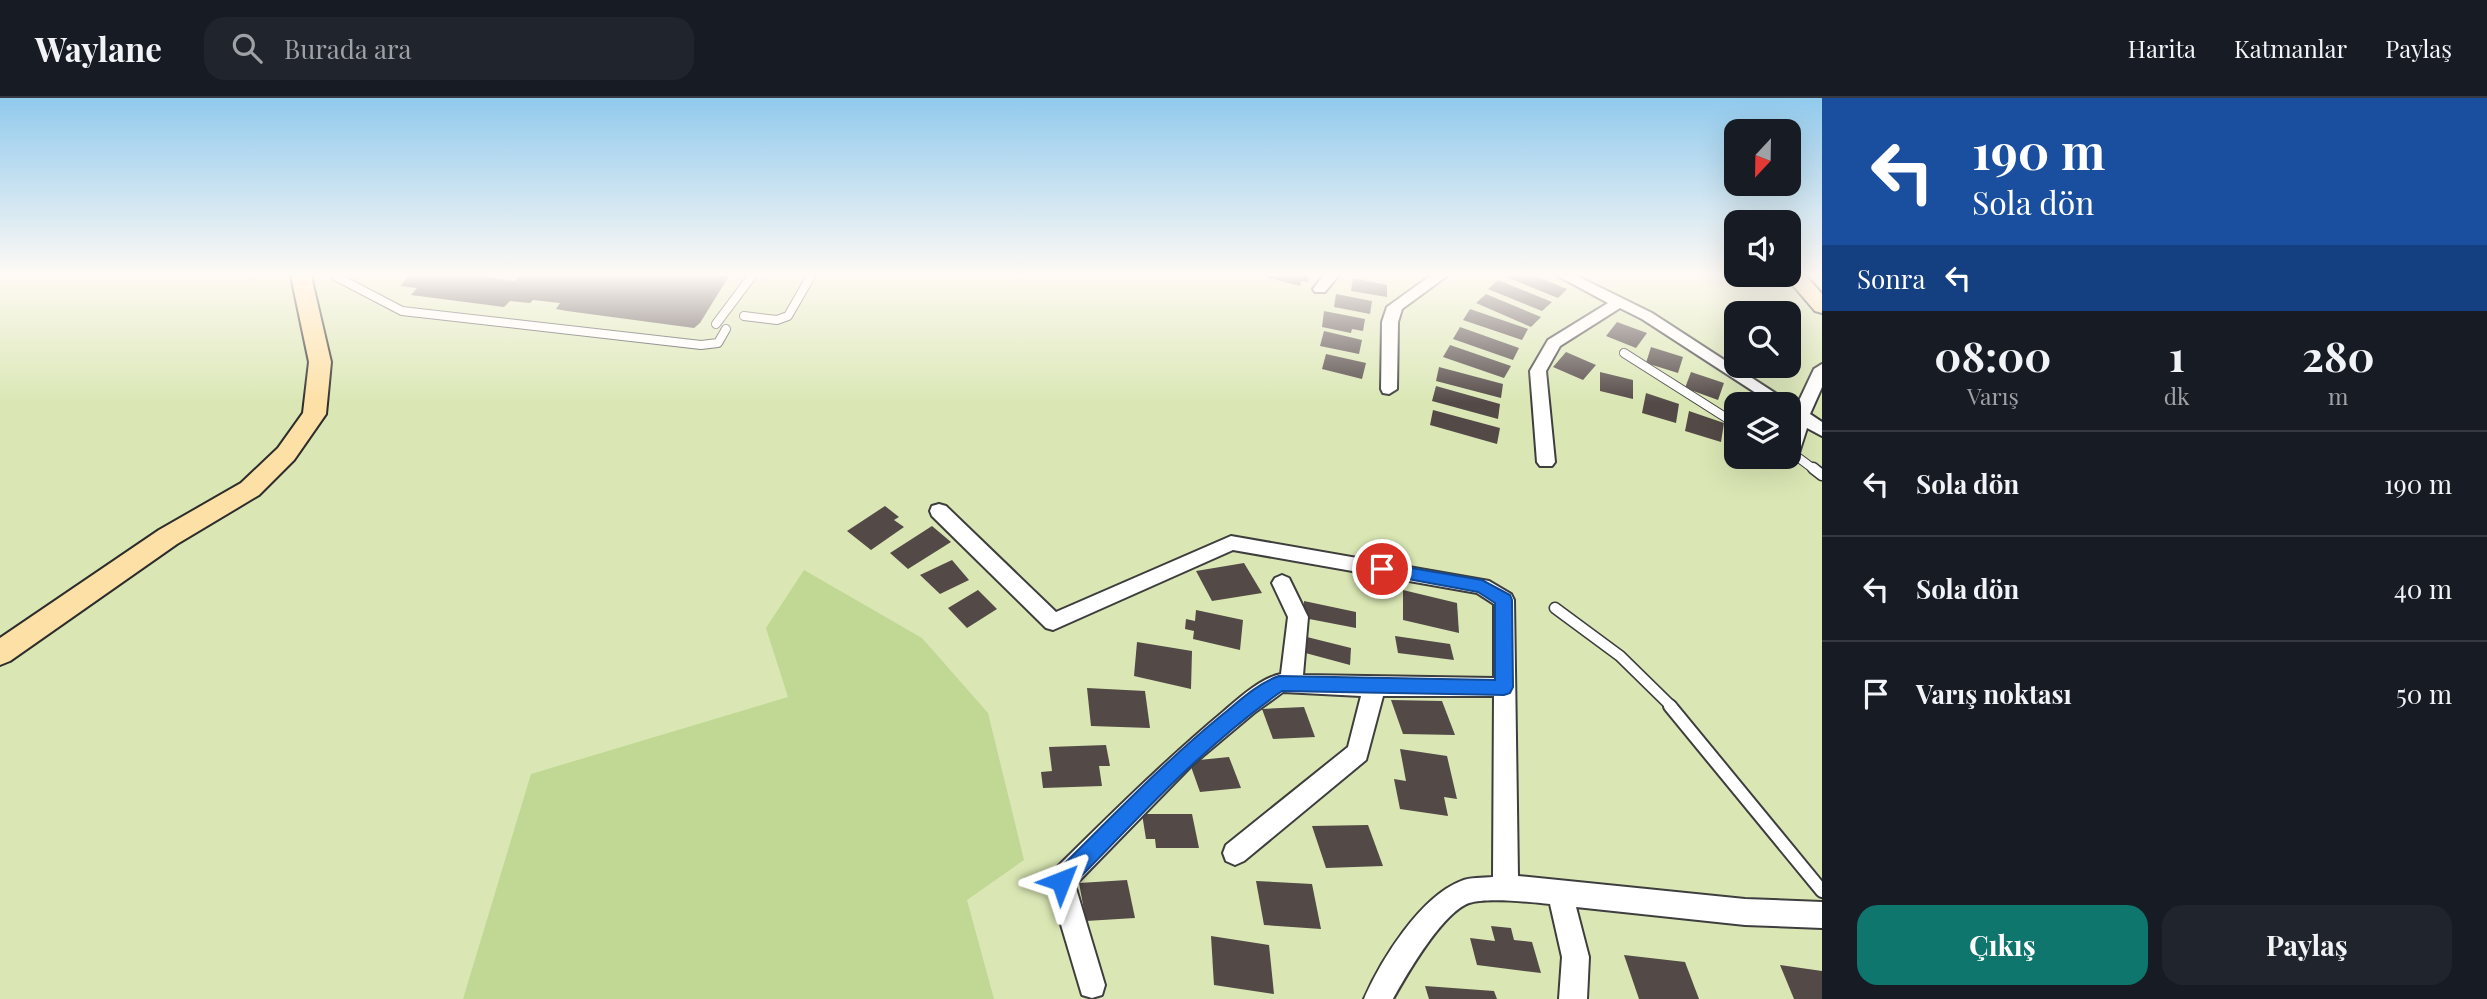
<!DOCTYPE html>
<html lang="tr">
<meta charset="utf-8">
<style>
:root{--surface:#171b24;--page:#20242c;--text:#f1f3f6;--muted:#9ea1a6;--line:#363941;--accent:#0f766e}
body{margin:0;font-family:"Playfair Display",serif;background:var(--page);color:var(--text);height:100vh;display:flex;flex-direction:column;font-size:26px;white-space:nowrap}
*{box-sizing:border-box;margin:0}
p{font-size:23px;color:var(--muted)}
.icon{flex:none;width:38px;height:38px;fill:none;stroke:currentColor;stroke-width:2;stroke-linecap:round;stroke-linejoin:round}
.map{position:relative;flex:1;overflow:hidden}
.sheet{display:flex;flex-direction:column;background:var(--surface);width:665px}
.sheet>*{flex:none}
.hud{background:#1a4fa0;color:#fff;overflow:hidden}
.needle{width:46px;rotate:202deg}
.buttons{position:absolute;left:1724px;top:21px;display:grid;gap:14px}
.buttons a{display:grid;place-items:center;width:77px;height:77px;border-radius:14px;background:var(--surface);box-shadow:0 7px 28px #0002;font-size:35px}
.pin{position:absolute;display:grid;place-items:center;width:60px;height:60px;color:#fff;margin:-30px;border:4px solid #fff;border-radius:50%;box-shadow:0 2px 7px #0007}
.me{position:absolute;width:77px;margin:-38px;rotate:45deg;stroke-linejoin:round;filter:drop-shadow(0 0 5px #0008)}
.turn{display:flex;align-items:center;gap:24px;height:147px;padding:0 35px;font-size:32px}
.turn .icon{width:91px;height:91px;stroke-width:2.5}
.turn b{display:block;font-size:49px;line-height:60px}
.then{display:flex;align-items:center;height:66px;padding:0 35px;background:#0003;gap:14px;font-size:26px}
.eta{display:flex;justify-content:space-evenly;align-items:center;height:119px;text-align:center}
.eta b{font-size:42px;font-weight:700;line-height:49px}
.primary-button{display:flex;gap:14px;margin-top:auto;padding:14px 35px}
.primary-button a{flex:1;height:80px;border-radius:21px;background:var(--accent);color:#fff;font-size:28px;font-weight:700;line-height:80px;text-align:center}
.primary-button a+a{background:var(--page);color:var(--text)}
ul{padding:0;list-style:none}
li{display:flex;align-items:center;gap:21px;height:105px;padding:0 35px;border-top:2px solid var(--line)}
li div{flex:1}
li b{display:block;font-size:26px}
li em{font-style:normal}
header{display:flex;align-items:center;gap:42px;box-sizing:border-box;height:98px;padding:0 35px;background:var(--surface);border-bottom:2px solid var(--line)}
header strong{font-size:33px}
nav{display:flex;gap:38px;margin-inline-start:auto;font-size:24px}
.search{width:490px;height:63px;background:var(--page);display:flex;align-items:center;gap:18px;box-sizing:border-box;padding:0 24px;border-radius:21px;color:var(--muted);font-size:26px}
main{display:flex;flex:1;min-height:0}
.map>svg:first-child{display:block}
.green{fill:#dae7b4;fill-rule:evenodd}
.forest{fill:#c1d794}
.building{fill:#534947}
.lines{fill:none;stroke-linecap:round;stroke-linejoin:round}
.lane-far2-casing{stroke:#3e3e3e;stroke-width:10}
.lane-far1-casing{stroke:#3e3e3e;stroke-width:13}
.lane-casing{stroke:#3e3e3e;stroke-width:16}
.street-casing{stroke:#3e3e3e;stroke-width:4}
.secondary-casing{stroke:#2d2d2d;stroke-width:4}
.lane-far2{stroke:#fff;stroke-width:8}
.lane-far1{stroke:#fff;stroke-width:10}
.lane{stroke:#fff;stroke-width:12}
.street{fill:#fff;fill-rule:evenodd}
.secondary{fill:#fde0a5;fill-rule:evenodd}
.route{fill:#1a73e8;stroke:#114b97;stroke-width:2}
</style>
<header>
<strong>Waylane</strong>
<div class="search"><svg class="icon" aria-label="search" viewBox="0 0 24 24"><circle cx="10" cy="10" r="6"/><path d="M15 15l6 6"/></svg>Burada ara</div>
<nav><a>Harita</a><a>Katmanlar</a><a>Paylaş</a></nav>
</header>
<main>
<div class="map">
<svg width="1822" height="901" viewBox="0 0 1822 901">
<rect width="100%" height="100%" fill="#fff5e9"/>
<path class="green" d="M0,178h1822v723h-1822zM1736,215h52v53h-52zM1736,306h52v53h-52z"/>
<polygon class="forest" points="804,472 922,540 988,615 1024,762 967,802 994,901 463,901 531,676 788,599 766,530"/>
<g class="building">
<polygon points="409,178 479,178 515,183 519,178 729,178 700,225 694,230 567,213 556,211 560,205 533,202 530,205 510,203 504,209 411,197 417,190 400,188"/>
<polygon points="1263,178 1309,178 1308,184 1301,183 1300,188"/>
<polygon points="1504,178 1535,178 1567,191 1558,200"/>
<polygon points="1353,180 1387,187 1387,199 1351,193"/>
<polygon points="1498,182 1552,204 1542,213 1488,191"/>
<polygon points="1336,196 1372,203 1370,216 1334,209"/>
<polygon points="1486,196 1541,219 1531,229 1476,205"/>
<polygon points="1470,211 1528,231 1522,242 1463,222"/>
<polygon points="1324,213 1365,221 1363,233 1352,231 1351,235 1322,229"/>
<polygon points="1617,224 1647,235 1636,250 1606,238"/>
<polygon points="1460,229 1519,250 1513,262 1453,241"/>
<polygon points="1324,233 1362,242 1359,256 1320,248"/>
<polygon points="1450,247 1511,268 1504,280 1443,259"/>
<polygon points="1651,249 1683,259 1678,275 1646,265"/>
<polygon points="1566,254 1596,267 1583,282 1553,269"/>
<polygon points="1326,256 1366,265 1362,281 1322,271"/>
<polygon points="1439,269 1503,286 1501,300 1436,283"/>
<polygon points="1600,274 1633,282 1633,301 1600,293"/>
<polygon points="1691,274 1724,285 1718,302 1685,290"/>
<polygon points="1436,288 1500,306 1498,321 1432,303"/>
<polygon points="1646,295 1679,306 1676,325 1642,315"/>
<polygon points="1743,298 1764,306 1738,306"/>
<polygon points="1433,312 1500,330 1497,346 1430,327"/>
<polygon points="1689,313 1724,325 1721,344 1685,333"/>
<polygon points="1739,359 1769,359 1768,369"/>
<polygon points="885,408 899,419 894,422 904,429 871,452 847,433"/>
<polygon points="932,428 951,444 908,471 890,455"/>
<polygon points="952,462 969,482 940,496 920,477"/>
<polygon points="1244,465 1262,495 1212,503 1196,473"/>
<polygon points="978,492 997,511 967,530 948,510"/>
<polygon points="1403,492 1457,505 1459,535 1403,522"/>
<polygon points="1304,503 1356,514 1356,530 1304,520"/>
<polygon points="1196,512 1243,522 1240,552 1193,541 1194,533 1185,531 1186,521 1195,523"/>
<polygon points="1299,537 1351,550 1350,567 1298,553"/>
<polygon points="1395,538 1450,546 1454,562 1398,555"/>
<polygon points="1137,544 1192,553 1191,591 1134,578"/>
<polygon points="1087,590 1145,593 1150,630 1091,628"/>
<polygon points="1391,602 1442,603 1455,637 1403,636"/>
<polygon points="1304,609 1315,639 1273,641 1262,611"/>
<polygon points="1106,647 1110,668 1099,668 1102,688 1043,690 1041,674 1052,673 1049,649"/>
<polygon points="1400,651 1447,658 1457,701 1444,699 1448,718 1400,711 1394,681 1406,683"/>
<polygon points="1229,659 1241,690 1200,694 1189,663"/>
<polygon points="1142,716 1192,716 1199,750 1156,750 1155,741 1146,741"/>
<polygon points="1368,727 1383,768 1326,770 1312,728"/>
<polygon points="1127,782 1135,820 1086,823 1079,785"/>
<polygon points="1256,783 1312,786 1321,831 1264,827"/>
<polygon points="1491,828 1511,830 1514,842 1532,844 1541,875 1477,867 1470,840 1495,843"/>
<polygon points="1211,838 1269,847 1274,896 1214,887"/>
<polygon points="1624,857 1685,864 1699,901 1639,901"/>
<polygon points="1780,867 1822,873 1822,901 1794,901"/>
<polygon points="1425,888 1494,893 1497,901 1429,901"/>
</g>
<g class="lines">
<g class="lane-far2-casing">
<g id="lane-far2">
<polyline points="335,178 402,213 701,247 718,245 726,231"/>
<polyline points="744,218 777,222 788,218 811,178"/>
<polyline points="716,226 752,178"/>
<polyline points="1624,255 1736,326"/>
<polyline points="1788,352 1815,372"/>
</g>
</g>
<g class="lane-far1-casing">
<g id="lane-far1">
<polyline points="1813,370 1822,377"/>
<polyline points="1555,510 1620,558 1672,609"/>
</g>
</g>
<g class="lane-casing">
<polyline id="lane" points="1670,608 1822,793"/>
</g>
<g class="street-casing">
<g id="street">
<polygon points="1323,178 1338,178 1325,194 1315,194 1313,191"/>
<polygon points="1430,178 1447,178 1402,211 1398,224 1397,291 1389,296 1383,295 1381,291 1382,224 1387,209"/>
<polygon points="1558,178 1577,178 1652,215 1792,306 1797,307 1814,271 1822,266 1822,289 1810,316 1822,324 1822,338 1807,330 1798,358 1788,359 1792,320 1788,317 1788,306 1773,306 1642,221 1620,210 1560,248 1546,273 1555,364 1552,368 1540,368 1537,364 1530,273 1548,242 1608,205"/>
<path d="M939,406l7,2 110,106 175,-76 258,45 22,13 3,6 4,276 227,23 77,3v26l-77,-3 -169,-18 13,50 -2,42h-28l3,-42 -12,-53c-20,-2 -63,-7 -81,-1 -27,10 -62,71 -76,96h-29c17,-39 56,-102 97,-118 9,-4 22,-3 32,-4l1,-181h-111l-17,64 -122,101 -9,4 -9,-4 -3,-8 3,-8 122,-98 13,-51 -78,-4 -29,21 -62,52 -117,120 30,100 -3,10 -10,3 -10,-3 -34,-114 4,-9c56,-55 111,-110 172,-161 15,-13 37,-33 57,-37l7,-57 -16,-34 3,-5 7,-3 7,3 19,39 -5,58 191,3v-74l-17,-11 -244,-43 -180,80 -7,-2 -114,-112 -2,-5 2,-5z"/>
</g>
</g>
<g class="secondary-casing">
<g id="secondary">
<polygon points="291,178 311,178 331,264 326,316 294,362 259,397 177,446 10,563 0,567 0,540 159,432 241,385 278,350 303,315 309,264"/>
<polygon points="1785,178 1806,178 1822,196 1822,215 1815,213"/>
</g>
</g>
<use href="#lane-far2" class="lane-far2"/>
<use href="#lane-far1" class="lane-far1"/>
<use href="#lane" class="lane"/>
<use href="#street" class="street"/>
<use href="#secondary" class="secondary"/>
</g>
<linearGradient id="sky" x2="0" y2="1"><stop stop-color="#91caed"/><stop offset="0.58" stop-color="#fffaf5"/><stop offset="1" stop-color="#fffaf5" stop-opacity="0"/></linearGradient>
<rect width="1822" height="305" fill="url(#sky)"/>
<path class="route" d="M1382,465l100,17 28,15 2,5 1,87 -3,6 -6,2 -222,-4c-80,56 -145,128 -213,198l-8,3 -7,-3 -3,-8 3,-7c55,-54 108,-110 168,-159 16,-13 36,-32 57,-39l216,4v-77l-17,-11 -102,-19 -2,-4 2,-5z"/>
</svg>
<div class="buttons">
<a><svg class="needle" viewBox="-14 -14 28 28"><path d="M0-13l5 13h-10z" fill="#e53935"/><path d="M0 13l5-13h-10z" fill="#9ea1a6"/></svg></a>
<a><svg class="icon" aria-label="sound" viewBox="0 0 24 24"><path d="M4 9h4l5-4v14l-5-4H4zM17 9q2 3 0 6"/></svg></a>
<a><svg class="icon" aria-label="search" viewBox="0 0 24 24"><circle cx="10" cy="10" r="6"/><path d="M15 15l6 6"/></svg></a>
<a><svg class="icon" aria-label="layers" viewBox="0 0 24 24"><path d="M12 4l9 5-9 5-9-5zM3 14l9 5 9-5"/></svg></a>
</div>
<div class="pin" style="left:1382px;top:471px;background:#d93025"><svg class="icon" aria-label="arrive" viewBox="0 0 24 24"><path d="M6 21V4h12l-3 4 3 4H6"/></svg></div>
<svg class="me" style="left:1061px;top:783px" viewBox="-20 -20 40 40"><path d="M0-17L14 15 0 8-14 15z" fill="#1a73e8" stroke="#fff" stroke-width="4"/></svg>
</div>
<section class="sheet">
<div class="hud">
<div class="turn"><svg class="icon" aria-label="left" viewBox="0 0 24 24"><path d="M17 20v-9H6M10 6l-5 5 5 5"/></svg><div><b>190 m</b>Sola dön</div></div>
<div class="then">Sonra<svg class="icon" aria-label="left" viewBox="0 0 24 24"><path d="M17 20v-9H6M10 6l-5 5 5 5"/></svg></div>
</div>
<div class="eta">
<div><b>08:00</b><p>Varış</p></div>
<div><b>1</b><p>dk</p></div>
<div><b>280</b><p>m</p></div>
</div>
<ul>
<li><svg class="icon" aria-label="left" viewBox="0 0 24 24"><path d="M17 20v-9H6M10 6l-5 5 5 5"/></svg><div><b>Sola dön</b></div><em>190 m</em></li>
<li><svg class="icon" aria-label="left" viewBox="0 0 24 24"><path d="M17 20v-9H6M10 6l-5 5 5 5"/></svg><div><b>Sola dön</b></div><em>40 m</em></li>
<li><svg class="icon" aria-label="arrive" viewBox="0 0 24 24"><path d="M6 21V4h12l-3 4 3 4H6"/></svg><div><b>Varış noktası</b></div><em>50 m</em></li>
</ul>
<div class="primary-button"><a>Çıkış</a><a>Paylaş</a></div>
</section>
</main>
